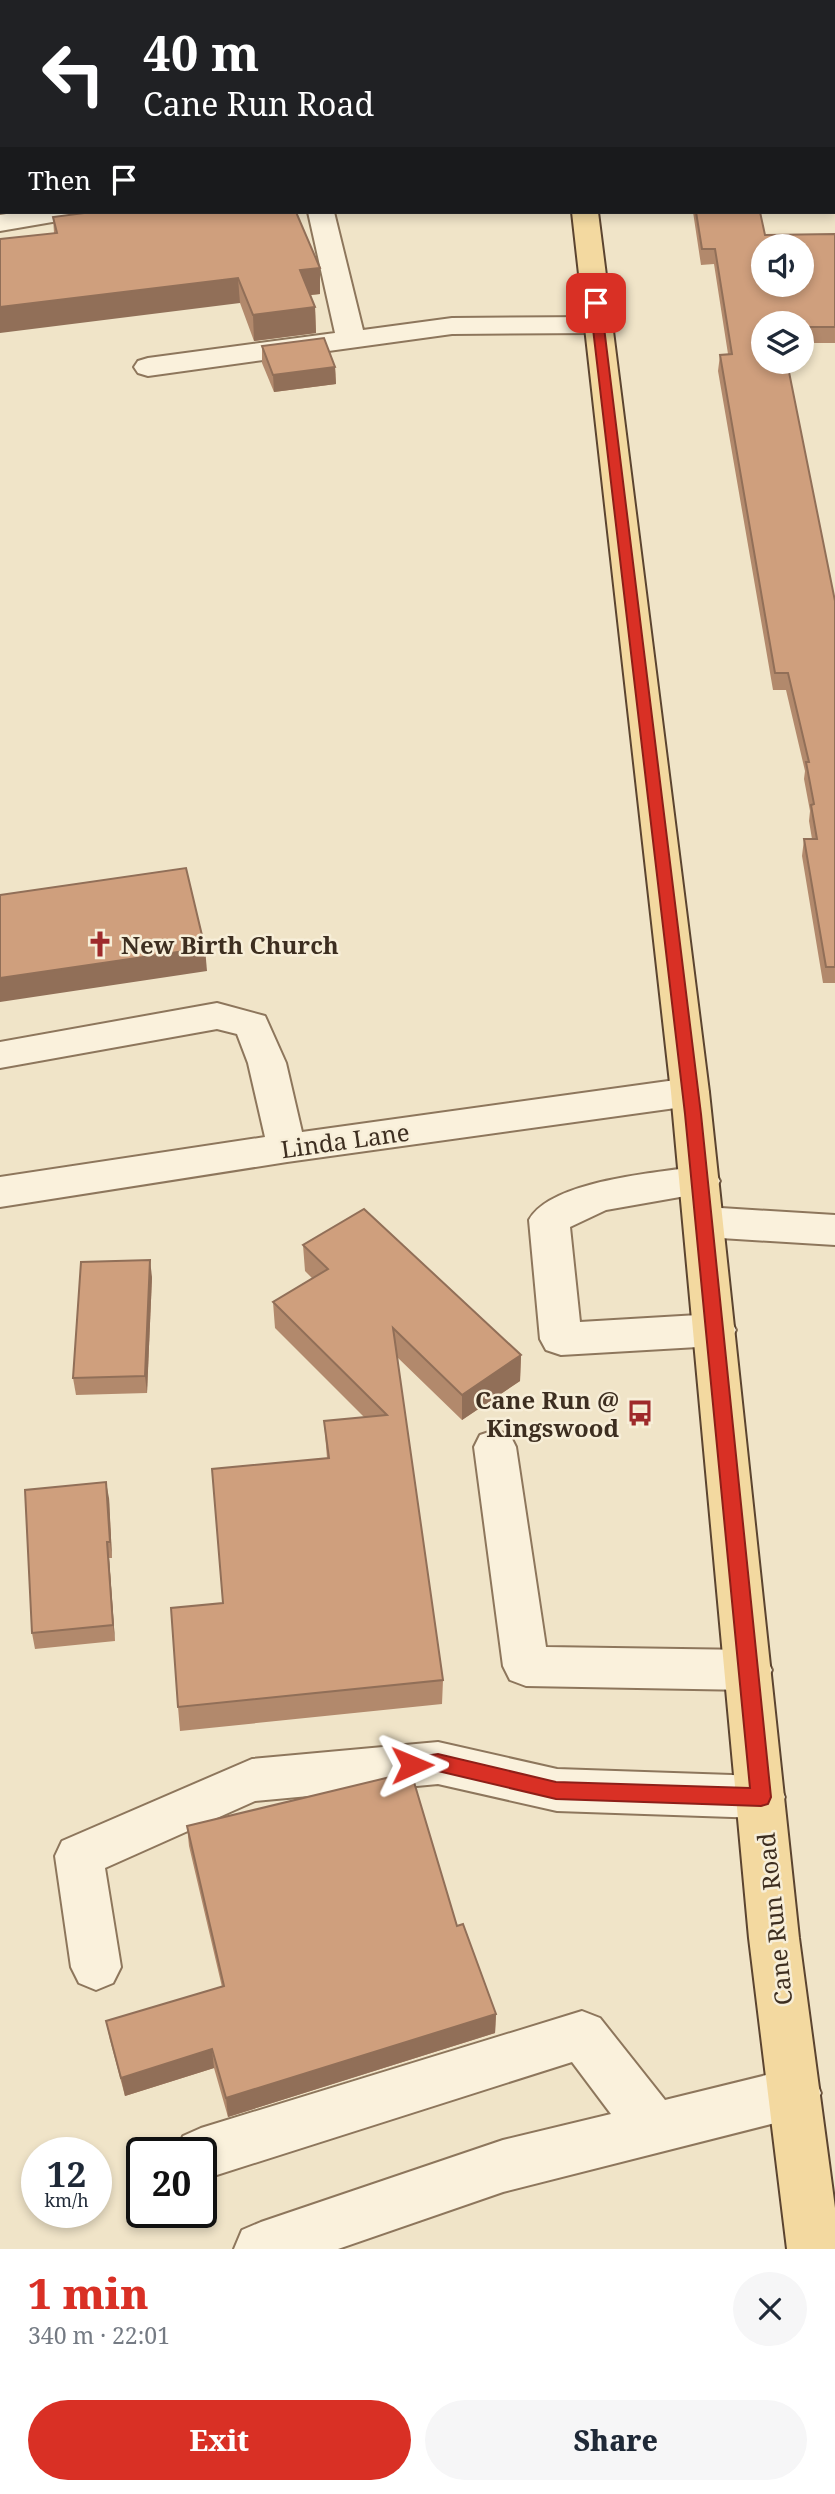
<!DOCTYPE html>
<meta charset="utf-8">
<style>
:root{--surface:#fff;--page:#f6f6f7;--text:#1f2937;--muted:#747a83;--accent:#d93025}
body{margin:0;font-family:"Noto Serif",serif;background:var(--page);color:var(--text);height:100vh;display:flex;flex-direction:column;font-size:26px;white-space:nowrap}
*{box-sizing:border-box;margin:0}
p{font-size:23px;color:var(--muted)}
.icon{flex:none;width:38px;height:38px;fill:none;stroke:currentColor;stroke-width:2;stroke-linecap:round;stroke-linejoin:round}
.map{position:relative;height:2249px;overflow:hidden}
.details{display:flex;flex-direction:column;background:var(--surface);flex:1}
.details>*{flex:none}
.hud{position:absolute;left:0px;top:0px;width:836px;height:214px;box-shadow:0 4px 10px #0003;background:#202124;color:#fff;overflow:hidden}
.fabs{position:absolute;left:751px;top:234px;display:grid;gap:14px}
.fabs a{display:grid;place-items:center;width:63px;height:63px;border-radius:50%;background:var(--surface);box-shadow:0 4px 10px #0003;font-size:35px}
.speed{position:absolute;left:21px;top:2137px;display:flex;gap:14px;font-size:35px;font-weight:700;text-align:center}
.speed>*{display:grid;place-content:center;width:91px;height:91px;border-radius:50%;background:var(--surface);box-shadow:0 4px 10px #0003;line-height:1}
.speed small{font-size:18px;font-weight:400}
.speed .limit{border:4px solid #111;border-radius:10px;background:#fff;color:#111}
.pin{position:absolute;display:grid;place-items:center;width:60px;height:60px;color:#fff;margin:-30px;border-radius:14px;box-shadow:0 4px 10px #0006}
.me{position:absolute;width:77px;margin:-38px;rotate:89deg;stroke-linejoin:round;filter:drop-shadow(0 0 5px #0008)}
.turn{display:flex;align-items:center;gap:24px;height:147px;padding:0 28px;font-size:32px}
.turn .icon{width:91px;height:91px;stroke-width:2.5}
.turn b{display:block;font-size:49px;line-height:60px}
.then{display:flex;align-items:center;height:66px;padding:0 28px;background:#0003;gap:14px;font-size:26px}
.round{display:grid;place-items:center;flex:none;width:74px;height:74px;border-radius:37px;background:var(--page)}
.headline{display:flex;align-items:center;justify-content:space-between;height:119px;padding:0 28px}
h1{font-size:42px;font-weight:800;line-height:52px;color:var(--accent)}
.cta{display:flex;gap:14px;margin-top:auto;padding:14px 28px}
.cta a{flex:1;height:80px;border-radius:42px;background:var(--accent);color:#fff;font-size:28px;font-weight:800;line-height:80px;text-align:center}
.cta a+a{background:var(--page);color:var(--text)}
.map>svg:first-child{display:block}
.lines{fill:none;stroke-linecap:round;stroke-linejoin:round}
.minor-casing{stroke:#8d765c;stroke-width:4}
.major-casing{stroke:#5b4430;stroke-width:4}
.minor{fill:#faf1dc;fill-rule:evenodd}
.major{fill:#f3d9a0;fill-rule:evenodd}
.wall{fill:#b2896c}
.shaded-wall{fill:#916f58}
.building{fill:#cf9f7d;stroke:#916f58;stroke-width:2;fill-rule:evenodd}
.route{fill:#d93025;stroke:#8d1f18;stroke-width:2}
.labels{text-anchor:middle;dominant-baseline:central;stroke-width:5;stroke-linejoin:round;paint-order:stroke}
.poi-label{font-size:24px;font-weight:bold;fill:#3d2e20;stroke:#f7eed8;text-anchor:start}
.street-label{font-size:24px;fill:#3d2e20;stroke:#f7eed8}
</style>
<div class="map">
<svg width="835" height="2249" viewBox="0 0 835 2249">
<rect width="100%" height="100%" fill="#f0e4c8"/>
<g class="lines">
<g class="minor-casing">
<g id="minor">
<rect x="396" y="0" width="24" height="2"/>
<polygon points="434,0 483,0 484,2 435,2"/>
<polygon points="19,212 77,212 73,218 64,220 0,231 0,215"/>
<polygon points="308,212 334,212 363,330 452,318 598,317 608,319 612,325 608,331 598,333 452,334 148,376 138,373 134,367 138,361 148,358 335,333"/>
<polygon points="217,1003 265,1016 286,1063 302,1132 690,1078 703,1082 709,1092 703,1102 690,1106 287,1162 0,1207 0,1177 265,1137 248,1063 237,1034 217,1029 0,1068 0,1042"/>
<path d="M700,1166l14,5 6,10 -6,10 -108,19 -36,17 10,95 135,-8 15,5 6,11 -6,11 -15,5 -154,9 -15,-5 -6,-11 -11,-119c22,-40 129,-47 171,-54z"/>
<polygon points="705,1207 835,1215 835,1245 705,1237 691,1233 685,1222 691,1211"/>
<polygon points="495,1430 510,1435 516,1447 546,1647 749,1650 765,1656 772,1670 765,1684 749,1690 526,1686 510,1680 503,1666 474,1447 480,1435"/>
<polygon points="438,1742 557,1769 761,1776 778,1782 785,1797 778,1812 761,1818 557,1811 438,1784 255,1801 105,1868 121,1967 113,1983 96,1990 79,1983 71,1967 55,1856 62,1841 252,1759"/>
<polygon points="582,2011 600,2018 665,2100 795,2068 813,2075 821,2093 813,2111 795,2118 503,2192 338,2249 234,2249 242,2230 261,2222 503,2140 611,2114 572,2062 201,2180 201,2152 176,2152 183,2136 201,2128"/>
</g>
</g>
<g class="major-casing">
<g id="major">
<rect x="551" y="0" width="24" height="2"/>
<polygon points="572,212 598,212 709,1092 799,1938 835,2208 835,2249 787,2249 749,1938 671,1092"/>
</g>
</g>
<use href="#minor" class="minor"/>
<use href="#major" class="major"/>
</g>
<g class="wall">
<polygon points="693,212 760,212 765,235 835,234 835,343 802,343 802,324 763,324 835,601 835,983 823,983 802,856 804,839 812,839 809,821 810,811 804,779 805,771 786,690 773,690 718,371 720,355 728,354 714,264 701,265"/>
<polygon points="53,217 320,268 320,294 310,295 315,307 316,333 254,341 240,303 54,233"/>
<polygon points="262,346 335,367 336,384 274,392 262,363"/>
<polygon points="303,1245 521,1355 520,1381 462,1420 397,1357 443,1680 442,1704 180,1731 178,1707 223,1603 327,1458 324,1421 364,1417 275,1328 273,1302 312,1278 305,1271"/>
<polygon points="152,1277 147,1393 76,1395 73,1378"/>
<polygon points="109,1498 112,1558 109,1558 115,1641 35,1649 32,1633"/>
<polygon points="187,1826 457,1926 496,2014 495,2033 228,2117 214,2068 125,2096 110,2040 106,2021 222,1987 189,1846"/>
</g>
<g class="shaded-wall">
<polygon points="320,268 320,294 301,296 300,270"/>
<polygon points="238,278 240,303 0,333 0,307"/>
<polygon points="315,307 316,333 254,341 253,315"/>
<polygon points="335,367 336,384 274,392 273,375"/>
<polygon points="205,948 207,971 0,1002 0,978"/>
<polygon points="150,1260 152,1277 147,1393 145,1376"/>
<polygon points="521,1355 520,1381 462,1420 462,1395"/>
<polygon points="106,1482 109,1498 112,1558 110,1542"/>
<polygon points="107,1542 109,1558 115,1641 113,1625"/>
<polygon points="496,2014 495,2033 228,2117 226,2098"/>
<polygon points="212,2049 214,2068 125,2096 121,2078"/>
</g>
<g class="building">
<rect x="61" y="0" width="301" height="2"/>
<polygon points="662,0 734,0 735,2 662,2"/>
<polygon points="92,212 296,212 320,268 300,270 315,307 253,315 238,278 0,307 0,239 57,233 53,217"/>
<path d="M696,212h64l5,23 70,-1v93h-33v-3h-39v38h24l48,239v366h-9l-22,-128h13l-6,-34 3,-1 -8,-42h3l-21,-89h-13l-55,-318 12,-1 -17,-105h-13zM763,247h39v38h-39z"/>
<polygon points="324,338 335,367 273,375 262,346"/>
<polygon points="186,868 205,948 0,978 0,895"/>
<polygon points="364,1209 521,1355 462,1395 393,1328 443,1680 178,1707 171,1608 223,1603 212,1469 329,1458 324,1421 387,1415 273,1302 328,1269 303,1245"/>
<polygon points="150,1260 145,1376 73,1378 81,1262"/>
<polygon points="106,1482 110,1542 107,1542 113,1625 32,1633 25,1490"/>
<polygon points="411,1772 457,1926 463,1924 496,2014 226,2098 212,2049 121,2078 106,2021 224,1986 187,1826"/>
</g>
<polygon class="route" points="596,299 601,303 701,1114 771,1797 768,1804 761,1806 556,1799 438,1771 412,1774 405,1771 402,1765 405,1759 438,1754 556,1782 750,1788 685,1114 590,303"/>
<defs>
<g id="church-bare" transform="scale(2.1)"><path d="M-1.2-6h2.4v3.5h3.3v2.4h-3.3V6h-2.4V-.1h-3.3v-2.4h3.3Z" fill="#9e2a2b" stroke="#f7eed8" stroke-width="2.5" paint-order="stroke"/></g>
<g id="bus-bare" transform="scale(2.1)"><path d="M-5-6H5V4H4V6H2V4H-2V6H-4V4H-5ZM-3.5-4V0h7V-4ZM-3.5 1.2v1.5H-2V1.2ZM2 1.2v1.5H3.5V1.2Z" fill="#9e2a2b" stroke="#f7eed8" stroke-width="2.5" paint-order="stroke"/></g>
</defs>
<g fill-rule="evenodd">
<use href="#church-bare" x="100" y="944"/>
<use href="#bus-bare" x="640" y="1413"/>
</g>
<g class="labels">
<g class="poi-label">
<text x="121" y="944">New Birth Church</text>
<text x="619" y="1399" text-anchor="end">Cane Run @<tspan x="619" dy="28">Kingswood</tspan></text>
</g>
<g class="street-label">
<text transform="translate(345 1140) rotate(-8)">Linda Lane</text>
<text transform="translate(774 1919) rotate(-96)">Cane Run Road</text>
</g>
</g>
</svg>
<div class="fabs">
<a><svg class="icon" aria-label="sound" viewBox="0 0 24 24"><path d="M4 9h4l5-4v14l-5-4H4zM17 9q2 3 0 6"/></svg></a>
<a><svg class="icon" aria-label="layers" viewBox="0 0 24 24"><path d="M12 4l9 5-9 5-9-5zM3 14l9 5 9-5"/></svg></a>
</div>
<div class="speed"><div>12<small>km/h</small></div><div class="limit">20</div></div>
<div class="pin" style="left:596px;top:303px;background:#d93025"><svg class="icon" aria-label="arrive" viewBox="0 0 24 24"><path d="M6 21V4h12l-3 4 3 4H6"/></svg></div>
<svg class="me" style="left:412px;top:1765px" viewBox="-20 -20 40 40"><path d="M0-17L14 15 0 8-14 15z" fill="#d93025" stroke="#fff" stroke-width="4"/></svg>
<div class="hud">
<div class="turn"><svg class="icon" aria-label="left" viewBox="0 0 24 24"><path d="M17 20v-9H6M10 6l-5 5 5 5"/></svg><div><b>40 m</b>Cane Run Road</div></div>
<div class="then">Then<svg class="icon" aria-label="arrive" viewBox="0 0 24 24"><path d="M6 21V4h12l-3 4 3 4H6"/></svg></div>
</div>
</div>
<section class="details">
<div class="headline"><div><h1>1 min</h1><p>340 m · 22:01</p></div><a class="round"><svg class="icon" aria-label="close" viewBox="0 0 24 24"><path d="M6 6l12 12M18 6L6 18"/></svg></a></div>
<div class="cta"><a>Exit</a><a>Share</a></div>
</section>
